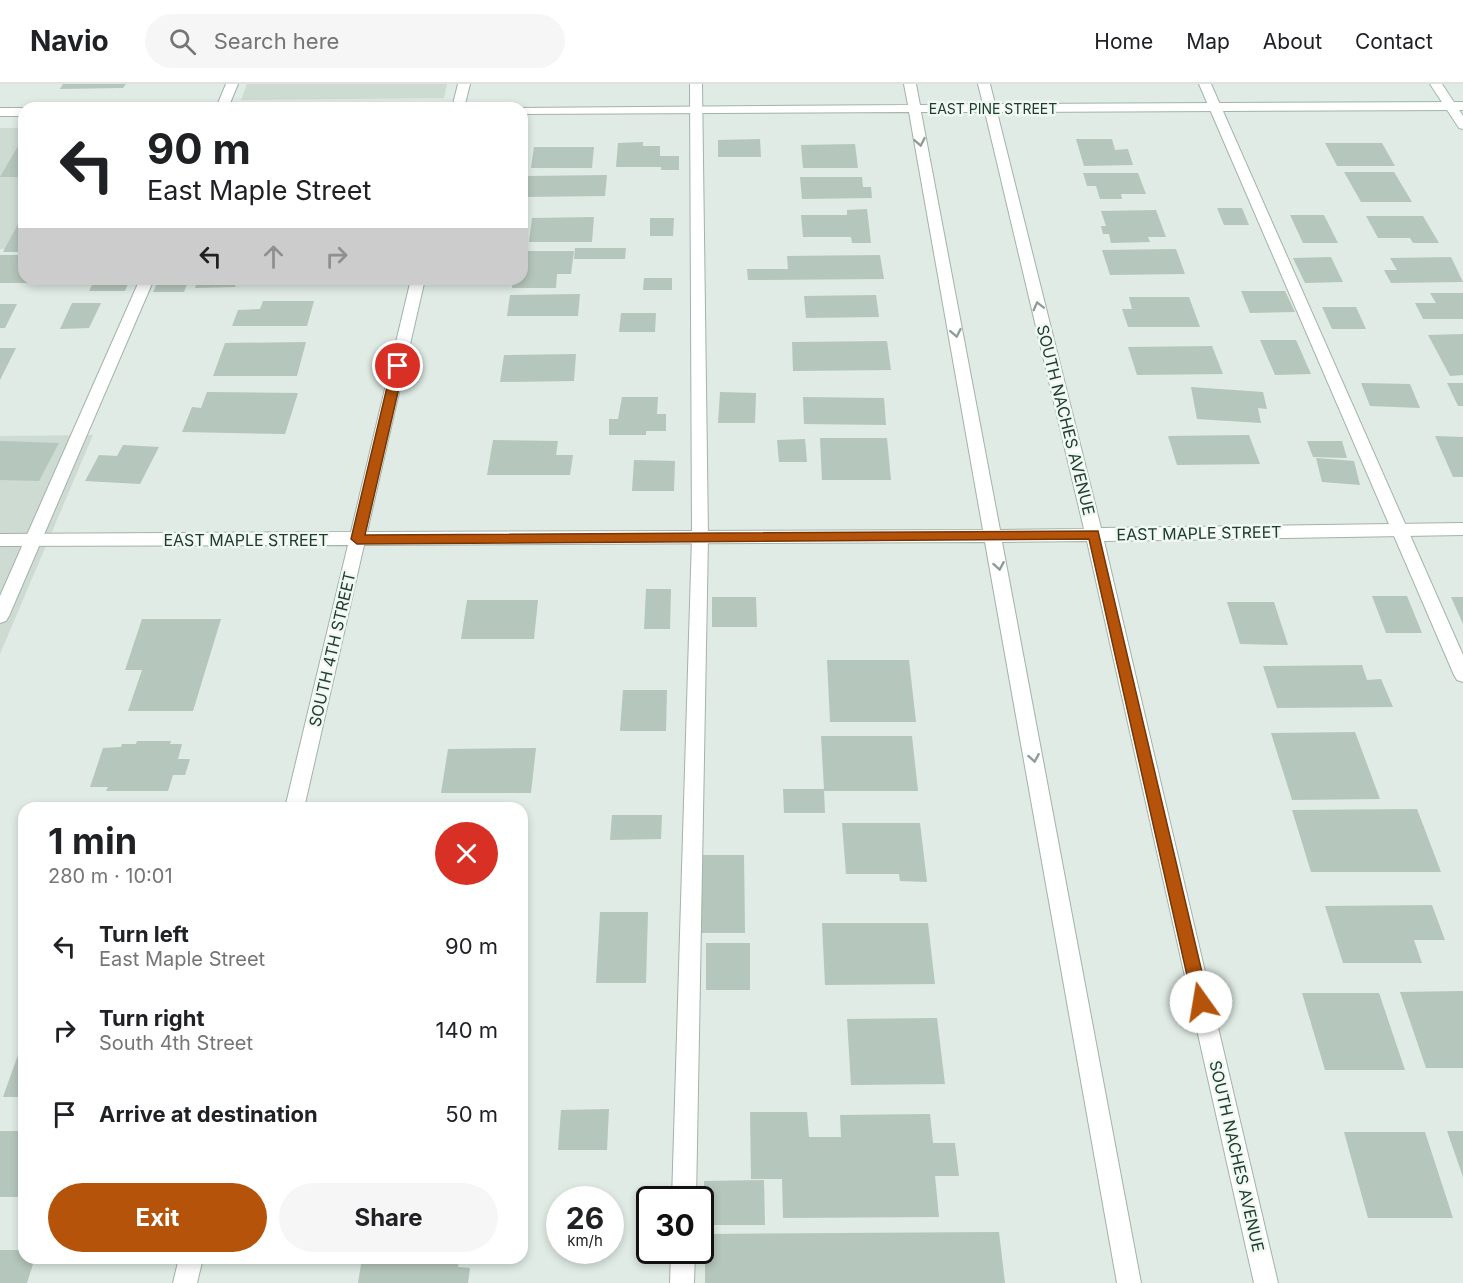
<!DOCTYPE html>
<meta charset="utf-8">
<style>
:root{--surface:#fff;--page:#f6f6f6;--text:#202124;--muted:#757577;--line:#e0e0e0;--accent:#b45309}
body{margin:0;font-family:Inter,sans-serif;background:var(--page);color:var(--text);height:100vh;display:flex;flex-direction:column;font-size:22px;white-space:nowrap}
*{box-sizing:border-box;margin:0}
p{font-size:20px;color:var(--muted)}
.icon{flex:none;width:33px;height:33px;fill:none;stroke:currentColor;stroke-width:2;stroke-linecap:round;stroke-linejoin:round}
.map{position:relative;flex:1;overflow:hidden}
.details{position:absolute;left:18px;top:718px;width:510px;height:462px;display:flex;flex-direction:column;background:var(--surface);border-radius:18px;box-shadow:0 3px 9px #0003}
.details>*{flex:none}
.hud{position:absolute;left:18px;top:18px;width:510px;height:183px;border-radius:18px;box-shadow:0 3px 9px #0003;background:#fff;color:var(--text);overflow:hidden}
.speed{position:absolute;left:546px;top:1102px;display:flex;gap:12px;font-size:30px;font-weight:700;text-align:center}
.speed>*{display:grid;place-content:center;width:78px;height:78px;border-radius:50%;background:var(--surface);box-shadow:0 3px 9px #0003;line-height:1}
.speed small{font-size:15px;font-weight:400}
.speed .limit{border:3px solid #111;border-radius:9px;background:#fff;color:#111}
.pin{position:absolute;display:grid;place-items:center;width:51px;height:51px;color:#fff;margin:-26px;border:3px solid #fff;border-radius:50%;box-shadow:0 2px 6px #0007}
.me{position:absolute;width:66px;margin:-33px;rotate:347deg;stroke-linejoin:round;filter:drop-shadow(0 0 4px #0008)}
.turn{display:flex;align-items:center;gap:21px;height:126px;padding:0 30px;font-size:27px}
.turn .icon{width:78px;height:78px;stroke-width:2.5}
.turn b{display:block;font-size:42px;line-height:51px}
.lanes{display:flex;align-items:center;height:57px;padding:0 30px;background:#0003;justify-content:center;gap:30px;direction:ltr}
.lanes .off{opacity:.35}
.round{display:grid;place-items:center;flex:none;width:63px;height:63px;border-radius:32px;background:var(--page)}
.headline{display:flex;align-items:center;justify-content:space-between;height:102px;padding:0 30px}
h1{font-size:36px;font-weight:700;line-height:45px}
.cta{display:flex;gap:12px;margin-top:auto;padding:12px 30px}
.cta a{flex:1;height:69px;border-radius:36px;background:var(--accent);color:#fff;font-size:24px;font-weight:700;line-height:69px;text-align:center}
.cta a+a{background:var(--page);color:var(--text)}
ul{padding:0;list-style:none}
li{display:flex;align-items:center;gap:18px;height:84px;padding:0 30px}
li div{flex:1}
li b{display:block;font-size:22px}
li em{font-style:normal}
header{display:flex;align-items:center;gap:36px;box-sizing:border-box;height:84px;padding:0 30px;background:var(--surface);border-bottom:2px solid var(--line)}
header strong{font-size:28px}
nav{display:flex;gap:33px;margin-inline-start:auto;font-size:21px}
.search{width:420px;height:54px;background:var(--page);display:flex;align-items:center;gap:15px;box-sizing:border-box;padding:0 21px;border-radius:33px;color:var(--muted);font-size:22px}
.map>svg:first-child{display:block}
.built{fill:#cedbd2}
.building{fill:#b5c6bc}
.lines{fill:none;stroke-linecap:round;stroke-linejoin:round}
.lane-casing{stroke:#a2b3aa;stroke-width:2}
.street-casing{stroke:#a2b3aa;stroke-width:2}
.secondary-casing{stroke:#a0baad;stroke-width:2}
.lane{fill:#fff;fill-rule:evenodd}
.street{fill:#fff;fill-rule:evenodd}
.secondary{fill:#fff;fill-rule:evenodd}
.oneway{stroke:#909d97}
.route{fill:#b45309;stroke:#753606;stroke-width:1.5}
.labels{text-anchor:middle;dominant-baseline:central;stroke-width:5;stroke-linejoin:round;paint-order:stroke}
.far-street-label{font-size:14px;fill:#203b2f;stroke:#f0f8f2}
.street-label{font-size:16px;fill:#203b2f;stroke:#f0f8f2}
</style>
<header>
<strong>Navio</strong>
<div class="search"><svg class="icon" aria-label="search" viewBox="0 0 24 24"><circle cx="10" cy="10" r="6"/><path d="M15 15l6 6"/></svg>Search here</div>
<nav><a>Home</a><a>Map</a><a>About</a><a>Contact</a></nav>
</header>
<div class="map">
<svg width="1463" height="1199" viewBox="0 0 1463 1199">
<rect width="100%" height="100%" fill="#dfebe4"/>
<g class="built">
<polygon points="247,0 447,0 444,14 241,16"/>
<rect x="0" y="44" width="24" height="121"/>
<polygon points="93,351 0,570 0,352"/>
</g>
<g class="building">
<polygon points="63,0 126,0 123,4 60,5"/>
<polygon points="760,55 761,73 718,73 718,56"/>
<polygon points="1076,55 1112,55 1115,66 1128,65 1133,81 1084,82"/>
<polygon points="21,57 24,57 24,93 0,93"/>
<polygon points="643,58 643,62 660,62 660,72 679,72 679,86 661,86 661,83 616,83 618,59"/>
<polygon points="1325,59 1382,59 1395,82 1337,82"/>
<polygon points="855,60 858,84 803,84 801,61"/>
<polygon points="534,63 594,63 592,84 531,84"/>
<polygon points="1344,88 1394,88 1412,118 1361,118"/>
<polygon points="1083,89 1138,89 1146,110 1121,110 1122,115 1100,115 1096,102 1087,102"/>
<polygon points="607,91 605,112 525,113 528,92"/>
<polygon points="800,93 862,93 863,103 871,103 872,114 802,115"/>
<polygon points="1217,124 1242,124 1249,141 1224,141"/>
<polygon points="867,125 871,159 852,159 851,153 803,153 801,131 847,131 847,126"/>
<polygon points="1156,126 1166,153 1148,153 1150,158 1111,159 1109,150 1103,150 1101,142 1106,142 1101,127"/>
<polygon points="24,129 24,168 3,168"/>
<polygon points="1290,131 1324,131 1338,159 1303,159"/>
<polygon points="1366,132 1423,132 1439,159 1413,159 1410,154 1378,154"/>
<polygon points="594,133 592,158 529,158 532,134"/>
<polygon points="650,134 674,134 673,152 650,152"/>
<polygon points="575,164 626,164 625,175 574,175"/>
<polygon points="1176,165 1185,190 1110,191 1102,166"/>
<polygon points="522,167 574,167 571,190 557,190 556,204 512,204 513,195 522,195"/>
<polygon points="0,171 24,171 24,195 62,195 60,199 0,199"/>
<polygon points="880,171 884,195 748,196 747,185 788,185 787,172"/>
<polygon points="1331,173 1343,198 1305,199 1293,174"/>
<polygon points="1451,173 1463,198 1391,199 1384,186 1397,186 1390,174"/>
<polygon points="644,194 672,194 672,206 643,206"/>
<polygon points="95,195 130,195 125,207 89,207"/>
<polygon points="159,195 189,195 184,208 153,208"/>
<polygon points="198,195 238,195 235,203 195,204"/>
<polygon points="1241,207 1285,207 1295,228 1250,229"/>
<polygon points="1430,209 1463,209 1463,235 1423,235 1415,219 1436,219"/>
<polygon points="580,210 578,232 507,232 510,211"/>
<polygon points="876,211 879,233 806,234 804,212"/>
<polygon points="1129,213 1189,213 1200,243 1128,243 1122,225 1132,225"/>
<polygon points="263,217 314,217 307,242 232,242 238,226 260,225"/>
<polygon points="72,219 101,219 89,244 60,245"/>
<polygon points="0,220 17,220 5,244 0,244"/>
<polygon points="1322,223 1356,223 1366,245 1332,245"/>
<polygon points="621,229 656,229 655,248 619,248"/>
<polygon points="1463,250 1463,291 1450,292 1428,251"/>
<polygon points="1260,256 1296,256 1311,290 1275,291"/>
<polygon points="887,257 891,286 793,287 792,258"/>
<polygon points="306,258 297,292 213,292 225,259"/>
<polygon points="1212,262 1223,290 1137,291 1128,263"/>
<polygon points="0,264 16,264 0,296"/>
<polygon points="576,270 574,297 500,298 504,271"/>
<polygon points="1361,299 1410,300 1420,324 1370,322"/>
<polygon points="1447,299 1463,299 1463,322 1458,322"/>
<polygon points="1191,303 1263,308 1267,325 1258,324 1261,339 1197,335"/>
<polygon points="207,308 298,309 285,350 182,348 192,323 201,324"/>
<polygon points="720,308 756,309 755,339 718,339"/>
<polygon points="622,313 658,313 657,330 666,330 666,347 646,347 646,351 609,351 609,335 618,335"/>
<polygon points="803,313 884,314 886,341 804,340"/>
<polygon points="1249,351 1260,380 1177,381 1168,352"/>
<polygon points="1435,352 1463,353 1463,393 1453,393"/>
<polygon points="820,354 887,354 891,396 822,396"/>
<polygon points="805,355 807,378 779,378 777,356"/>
<polygon points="493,356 558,357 556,371 573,371 570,391 487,391"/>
<polygon points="0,357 59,359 39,397 0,396"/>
<polygon points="1307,357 1342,357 1347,374 1313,373"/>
<polygon points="123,361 159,363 140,400 85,397 99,371 117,372"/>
<polygon points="1316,374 1354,377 1360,401 1322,398"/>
<polygon points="634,376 675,377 674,407 632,407"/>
<polygon points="646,505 671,505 670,545 644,545"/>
<polygon points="1372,512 1407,512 1422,549 1386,549"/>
<polygon points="712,513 756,513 757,543 712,543"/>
<polygon points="1451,513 1463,513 1463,540"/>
<polygon points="467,516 538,516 534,555 461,555"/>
<polygon points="1227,518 1274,518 1288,561 1240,560"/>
<polygon points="142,535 221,535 193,627 128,627 142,586 125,586"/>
<polygon points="827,576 909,576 916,638 830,638"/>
<polygon points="1362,581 1367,596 1381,595 1393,623 1277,624 1263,582"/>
<polygon points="623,606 667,606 666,647 620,647"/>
<polygon points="1355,648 1380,715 1292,716 1271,649"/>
<polygon points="821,652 912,652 918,707 824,707 825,729 784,729 783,705 824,705"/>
<polygon points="137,657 171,657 170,660 182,660 178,675 190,675 185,691 173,691 168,707 106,707 108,703 90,703 103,664 121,663 122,660 136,660"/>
<polygon points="536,664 531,709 441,709 448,665"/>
<polygon points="1417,725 1441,788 1311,788 1292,726"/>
<polygon points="612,731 662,731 661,755 610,756"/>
<polygon points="842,739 920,739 927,798 900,797 899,790 846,790"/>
<polygon points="701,771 744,771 745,849 700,849"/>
<polygon points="1432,821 1445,856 1414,856 1422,879 1343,879 1325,822"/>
<polygon points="600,828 648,828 646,899 596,899"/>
<polygon points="822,839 928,839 935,900 825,901"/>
<rect x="706" y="859" width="44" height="47"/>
<polygon points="1463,907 1463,984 1426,984 1400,908"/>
<polygon points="1302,909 1379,909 1405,986 1325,986"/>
<polygon points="937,934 945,1000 851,1001 847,935"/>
<polygon points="24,954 24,1013 3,1013"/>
<polygon points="609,1025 607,1066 558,1066 561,1026"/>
<polygon points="750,1028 807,1028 809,1053 841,1053 840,1031 930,1030 933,1059 955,1059 959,1092 935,1092 939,1133 783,1134 782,1095 751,1095"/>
<rect x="0" y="1047" width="24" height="66"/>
<polygon points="1447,1047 1463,1047 1463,1093"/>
<polygon points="1344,1048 1425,1048 1453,1134 1368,1134"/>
<polygon points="764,1096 765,1141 704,1141 704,1097"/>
<polygon points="999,1148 1005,1199 705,1199 705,1150"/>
<polygon points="0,1166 24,1166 24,1174 35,1174 27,1199 0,1199"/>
<polygon points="362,1174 459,1174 458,1183 470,1184 468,1199 358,1199"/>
</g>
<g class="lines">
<g class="lane-casing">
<g id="lane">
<polygon points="226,0 238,0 228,24 216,24"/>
<polygon points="690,0 702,0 708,453 696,1116 672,1116 692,453"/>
<polygon points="1199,0 1211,0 1463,571 1463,598 1457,596 1454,591"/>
<polygon points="140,195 154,195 9,532 6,537 0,539 0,512"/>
<polygon points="671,1167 695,1167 694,1199 670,1199"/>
</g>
</g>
<g class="street-casing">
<g id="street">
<polygon points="458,0 470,0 464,24 452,24"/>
<path d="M904,0h12l4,21 63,-1 -5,-20h12l5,20 468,-2v8l-466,2 104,416 362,-5v12l-359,6 174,742h-24l-167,-742 -85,1 139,741h-24l-132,-741 -621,3 -60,263h-19l63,-263 -348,1v-12l351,-2 60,-253h14l-58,253 616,-2 -74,-418 -387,2v-6h-5l391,-3zM921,28h64l99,417 -84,1z"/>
<rect x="0" y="24" width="24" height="8"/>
<polygon points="179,1174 203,1174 197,1199 173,1199"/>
</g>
</g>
<g class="secondary-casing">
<polygon id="secondary" points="1430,0 1442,0 1463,32 1463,45 1459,44"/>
</g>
<use href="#lane" class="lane"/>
<use href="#street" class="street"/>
<use href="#secondary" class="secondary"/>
</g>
<defs><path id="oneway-chevron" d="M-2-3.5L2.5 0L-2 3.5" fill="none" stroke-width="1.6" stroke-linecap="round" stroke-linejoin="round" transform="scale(1.5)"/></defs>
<g class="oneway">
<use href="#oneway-chevron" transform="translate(920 58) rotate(79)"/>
<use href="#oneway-chevron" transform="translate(1038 222) rotate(-104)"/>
<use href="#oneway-chevron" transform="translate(956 249) rotate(79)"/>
<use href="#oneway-chevron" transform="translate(999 482) rotate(80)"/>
<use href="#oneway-chevron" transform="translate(1034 674) rotate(80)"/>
</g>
<polygon class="route" points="398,278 404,282 365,451 1098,447 1209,918 1207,924 1201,926 1195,924 1193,918 1089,455 357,460 351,455 392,282"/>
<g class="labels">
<g class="far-street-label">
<text x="993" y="24">EAST PINE STREET</text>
</g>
<g class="street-label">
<text transform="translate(1066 336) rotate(76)">SOUTH NACHES AVENUE</text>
<text transform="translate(1199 449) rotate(-1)">EAST MAPLE STREET</text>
<text x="246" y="456">EAST MAPLE STREET</text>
<text transform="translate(332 565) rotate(-77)">SOUTH 4TH STREET</text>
<text transform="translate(1237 1072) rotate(77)">SOUTH NACHES AVENUE</text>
</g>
</g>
</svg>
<div class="speed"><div>26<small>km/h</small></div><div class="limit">30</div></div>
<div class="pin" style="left:398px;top:282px;background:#d93025"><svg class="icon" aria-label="arrive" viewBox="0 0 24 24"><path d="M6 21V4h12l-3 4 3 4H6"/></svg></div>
<svg class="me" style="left:1201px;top:918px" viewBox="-20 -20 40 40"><circle r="19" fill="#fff"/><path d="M0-13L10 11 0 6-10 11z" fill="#b45309"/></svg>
<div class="hud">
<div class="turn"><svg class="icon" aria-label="left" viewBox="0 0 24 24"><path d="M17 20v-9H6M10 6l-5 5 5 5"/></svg><div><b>90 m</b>East Maple Street</div></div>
<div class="lanes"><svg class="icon" aria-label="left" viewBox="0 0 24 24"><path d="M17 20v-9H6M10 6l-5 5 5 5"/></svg><svg class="icon off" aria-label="ahead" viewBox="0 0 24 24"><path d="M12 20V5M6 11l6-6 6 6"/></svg><svg class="icon off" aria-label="right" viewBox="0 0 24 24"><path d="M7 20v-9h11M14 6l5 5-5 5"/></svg></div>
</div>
<section class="details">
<div class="headline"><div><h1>1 min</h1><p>280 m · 10:01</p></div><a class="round" style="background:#d93025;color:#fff"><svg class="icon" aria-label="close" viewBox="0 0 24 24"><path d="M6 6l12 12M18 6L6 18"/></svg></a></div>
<ul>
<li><svg class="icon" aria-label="left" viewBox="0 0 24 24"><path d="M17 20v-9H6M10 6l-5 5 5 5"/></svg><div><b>Turn left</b><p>East Maple Street</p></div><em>90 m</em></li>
<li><svg class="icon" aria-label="right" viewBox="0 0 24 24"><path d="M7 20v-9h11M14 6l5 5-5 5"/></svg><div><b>Turn right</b><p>South 4th Street</p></div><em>140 m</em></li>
<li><svg class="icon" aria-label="arrive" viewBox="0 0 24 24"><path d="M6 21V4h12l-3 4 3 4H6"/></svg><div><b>Arrive at destination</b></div><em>50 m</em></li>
</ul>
<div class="cta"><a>Exit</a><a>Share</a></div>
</section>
</div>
